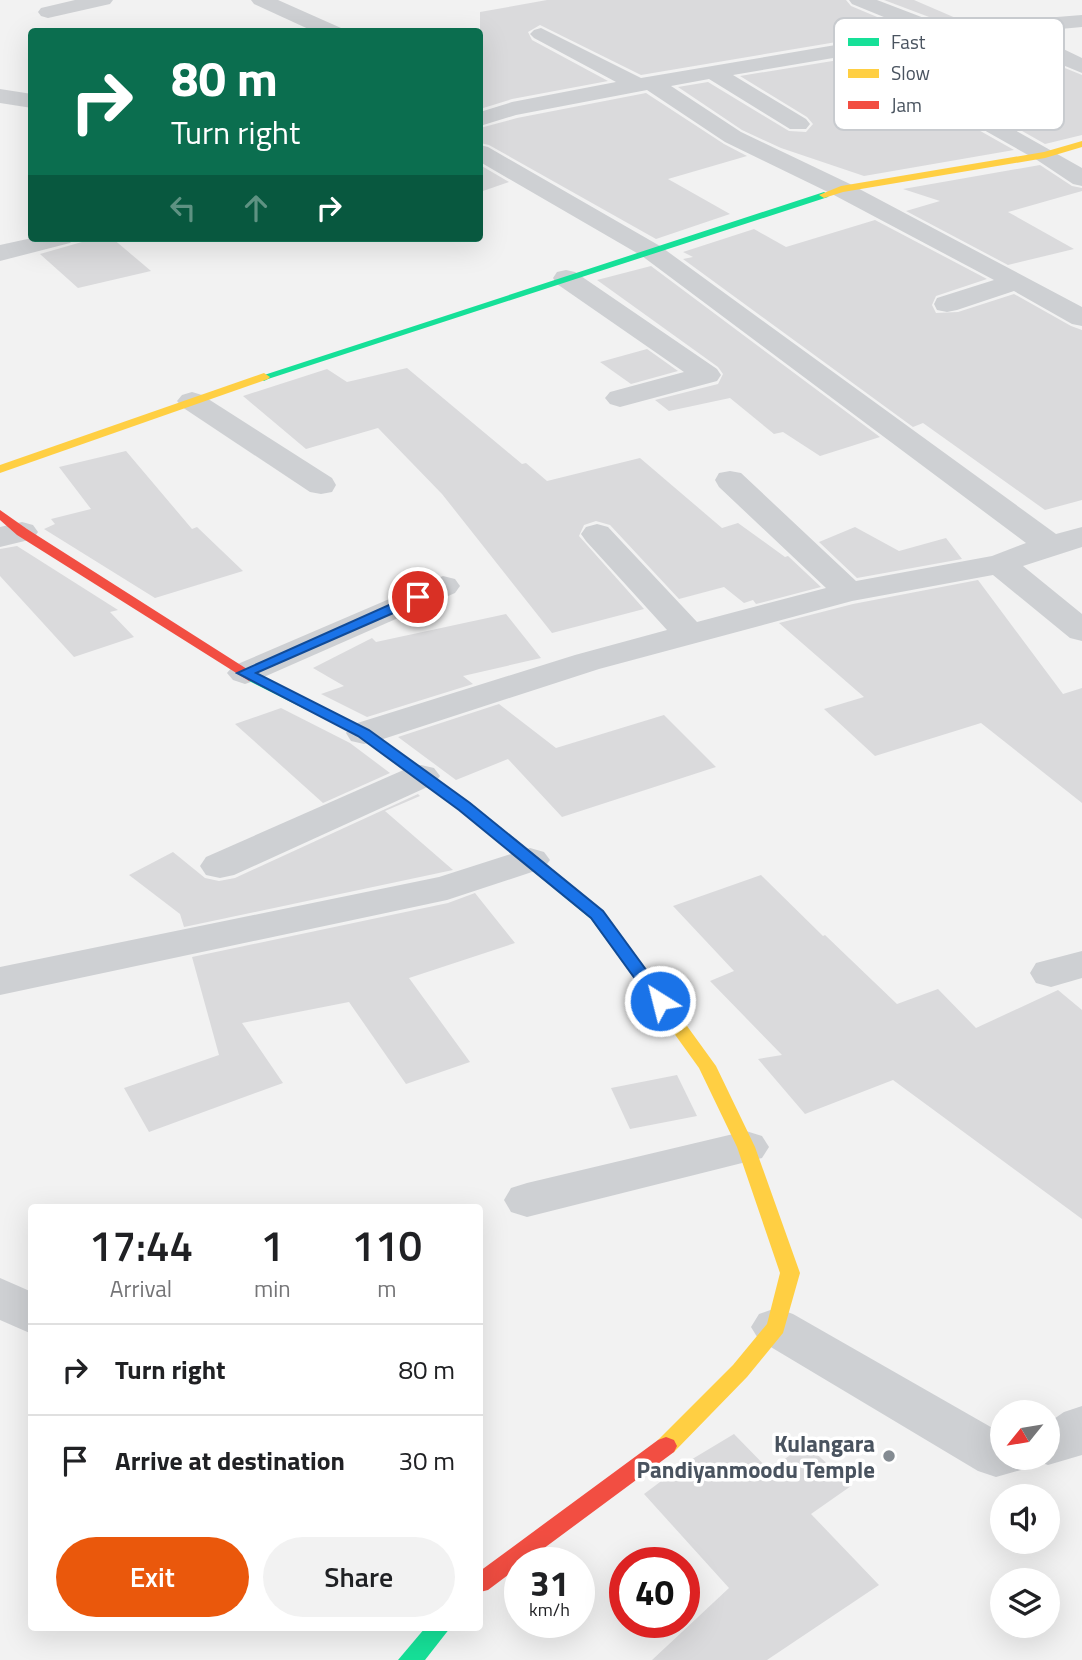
<!DOCTYPE html>
<style>
:root{--surface:#fff;--page:#f2f2f2;--text:#202124;--muted:#757577;--line:#e0e0e0;--accent:#ea580c}
body{margin:0;font-family:"Titillium Web",sans-serif;background:var(--page);color:var(--text);height:100vh;display:flex;flex-direction:column;font-size:26px;white-space:nowrap}
*{box-sizing:border-box;margin:0}
p{font-size:23px;color:var(--muted)}
.icon{flex:none;width:38px;height:38px;fill:none;stroke:currentColor;stroke-width:2;stroke-linecap:round;stroke-linejoin:round}
.map{position:relative;flex:1;overflow:hidden}
.sheet{position:absolute;left:28px;top:1204px;width:455px;height:427px;display:flex;flex-direction:column;background:var(--surface);border-radius:7px;box-shadow:0 7px 28px #0002}
.sheet>*{flex:none}
.hud{position:absolute;left:28px;top:28px;width:455px;height:214px;border-radius:7px;box-shadow:0 7px 28px #0002;background:#0b6e4f;color:#fff;overflow:hidden}
.needle{width:46px;rotate:240deg}
.fabs{position:absolute;left:990px;top:1400px;display:grid;gap:14px}
.fabs a{display:grid;place-items:center;width:70px;height:70px;border-radius:50%;background:var(--surface);box-shadow:0 7px 28px #0002;font-size:35px}
.speed{position:absolute;left:504px;top:1547px;display:flex;gap:14px;font-size:35px;font-weight:700;text-align:center}
.speed>*{display:grid;place-content:center;width:91px;height:91px;border-radius:50%;background:var(--surface);box-shadow:0 7px 28px #0002;line-height:1}
.speed small{font-size:18px;font-weight:400}
.speed .limit{border:10px solid #d22;background:#fff;color:#111}
.pin{position:absolute;display:grid;place-items:center;width:60px;height:60px;color:#fff;margin:-30px;border:4px solid #fff;border-radius:50%;box-shadow:0 2px 7px #0007}
.me{position:absolute;width:77px;margin:-38px;rotate:324deg;stroke-linejoin:round;filter:drop-shadow(0 0 5px #0008)}
.turn{display:flex;align-items:center;gap:24px;height:147px;padding:0 28px;font-size:32px}
.turn .icon{width:91px;height:91px;stroke-width:2.5}
.turn b{display:block;font-size:49px;line-height:60px}
.lanes{display:flex;align-items:center;height:66px;padding:0 28px;background:#0003;justify-content:center;gap:35px;direction:ltr}
.lanes .off{opacity:.35}
.eta{display:flex;justify-content:space-evenly;align-items:center;height:119px;text-align:center}
.eta b{font-size:42px;font-weight:600;line-height:49px}
.button{display:flex;gap:14px;margin-top:auto;padding:14px 28px}
.button a{flex:1;height:80px;border-radius:42px;background:var(--accent);color:#fff;font-size:28px;font-weight:600;line-height:80px;text-align:center}
.button a+a{background:var(--page);color:var(--text)}
ul{padding:0;list-style:none}
li{display:flex;align-items:center;gap:21px;height:91px;padding:0 28px;border-top:2px solid var(--line)}
li div{flex:1}
li b{display:block;font-size:26px}
li em{font-style:normal}
.map>svg:first-child{display:block}
.building{fill:#dadadc}
.lines{fill:none;stroke-linecap:round;stroke-linejoin:round}
.street{fill:#ced0d3;fill-rule:evenodd}
.fast{fill:#16e098;fill-rule:evenodd}
.slow{fill:#ffcf43;fill-rule:evenodd}
.jam{fill:#f24e42;fill-rule:evenodd}
.route{fill:#1a73e8;stroke:#114b97;stroke-width:2}
.poi-dot{fill:#848b92;stroke:#fff;stroke-width:2.5}
.labels{text-anchor:middle;dominant-baseline:central;stroke-width:7;stroke-linejoin:round;paint-order:stroke}
.near-poi-label{font-size:23px;font-weight:bold;fill:#49535f;stroke:#fff;text-anchor:end}
.key{fill:#fff;stroke:#c8cbcf;stroke-width:2}
.key-label{font-size:19px;fill:#49535f}
</style>
<div class="map">
<svg width="1082" height="1660" viewBox="0 0 1082 1660">
<rect width="100%" height="100%" fill="#f2f2f2"/>
<g class="building">
<polygon points="547,0 846,0 851,6 908,30 641,75 540,25 528,32 532,40 608,81 512,99 480,109 480,12"/>
<polygon points="884,0 914,0 965,22 945,23"/>
<polygon points="1001,38 1028,53 1082,75 1082,135 1045,144 883,52 942,42"/>
<polygon points="851,58 1014,150 864,176 781,148 742,130 678,87 708,82 789,131 806,132 813,124 807,117 740,76"/>
<polygon points="646,93 724,144 747,156 668,179 730,214 656,239 489,145 480,143 480,128 517,118"/>
<polygon points="480,165 509,182 480,192"/>
<polygon points="1040,165 1072,186 1082,188 1082,191 1008,212 1074,249 1008,265 906,211 940,201 903,189"/>
<polygon points="875,220 987,279 936,296 932,305 936,313 958,312 1014,294 1071,326 1082,330 1082,500 1045,510 923,423 913,427 683,259 693,257 683,252 754,229 786,247"/>
<polygon points="96,238 112,238 151,271 78,288 40,254"/>
<polygon points="651,266 880,437 820,456 783,432 774,434 730,398 669,411 655,400 718,384 723,374 718,367 597,280"/>
<polygon points="647,349 678,371 631,384 600,362"/>
<polygon points="407,368 522,464 526,463 547,481 640,458 722,528 738,523 785,557 788,556 821,587 756,604 753,600 744,603 724,587 679,599 610,525 596,521 584,525 579,536 644,609 552,633 442,494 378,428 306,449 243,396 327,369 347,382"/>
<polygon points="126,451 192,529 197,527 243,571 155,598 44,529 55,524 51,519 91,509 59,467"/>
<polygon points="855,527 899,551 946,538 962,559 857,578 819,542"/>
<polygon points="17,546 118,610 110,612 134,637 74,657 0,576 0,549"/>
<polygon points="978,580 1063,694 1082,688 1082,803 981,723 875,756 824,709 864,697 779,623 853,604"/>
<polygon points="506,614 541,658 463,676 473,684 367,717 321,694 344,686 313,668 372,638 376,642"/>
<polygon points="499,704 556,748 664,715 716,767 562,817 508,759 456,780 398,737"/>
<polygon points="281,708 350,743 390,773 323,803 235,724"/>
<polygon points="418,794 420,796 385,811 453,870 184,927 180,914 129,875 173,852 205,878 219,881 235,878"/>
<polygon points="761,875 823,936 825,935 897,1004 938,989 976,1028 1058,990 1082,1010 1082,1219 893,1080 805,1114 758,1059 782,1055 710,981 734,971 673,906"/>
<polygon points="475,893 515,943 409,978 470,1062 406,1084 349,1002 242,1023 283,1083 149,1132 124,1088 219,1055 192,957 448,903"/>
<polygon points="677,1075 697,1116 630,1129 611,1088"/>
<polygon points="734,1434 769,1470 806,1444 851,1486 811,1514 879,1585 767,1660 652,1660 729,1588 644,1494 684,1464"/>
</g>
<g class="lines">
<g class="street">
<polygon points="75,0 113,0 110,4 48,18 41,16 38,12 41,8"/>
<polygon points="251,0 278,0 341,28 344,32 315,32 254,4"/>
<polygon points="849,0 877,0 945,26 1082,15 1082,27 1028,32 1082,58 1082,73 1029,51 1002,35 942,39 875,51 1082,168 1082,186 1073,184 1037,160 851,55 733,75 806,119 810,124 806,129 790,129 709,79 671,86 741,132 850,184 1082,307 1082,326 1072,324 1014,291 957,310 947,312 937,310 934,304 937,298 994,280 832,194 725,142 647,90 516,115 480,126 480,112 512,102 616,82 534,38 530,34 534,30 541,28 641,78 918,31 852,4"/>
<polygon points="0,89 32,94 32,108 0,103"/>
<polygon points="480,145 488,147 660,246 1056,534 1082,527 1082,547 1023,566 1082,614 1082,641 1070,638 993,575 852,601 599,669 377,741 364,744 351,741 346,733 351,725 575,655 667,630 586,541 581,534 586,527 597,524 608,527 697,622 826,588 719,487 715,480 719,473 730,471 741,473 856,581 992,556 1026,543 642,256 480,162"/>
<polygon points="32,238 74,238 70,243 0,261 0,245"/>
<polygon points="566,270 575,272 717,369 721,375 717,381 620,407 610,404 605,398 610,392 684,372 557,284 553,278 557,272"/>
<polygon points="192,392 202,395 332,478 336,485 332,492 321,494 310,492 182,407 177,401 182,395"/>
<polygon points="22,522 33,525 38,532 33,539 0,547 0,527"/>
<polygon points="443,576 455,579 460,586 455,593 257,680 245,684 233,680 227,673 233,666"/>
<polygon points="421,765 434,768 440,776 434,784 234,875 220,878 206,875 200,866 206,857 408,768"/>
<polygon points="530,848 544,852 550,860 544,868 447,900 0,995 0,967 439,877"/>
<polygon points="1082,951 1082,978 1051,987 1036,983 1030,973 1036,963"/>
<polygon points="746,1131 762,1136 769,1147 762,1158 527,1217 511,1212 504,1200 511,1188 527,1183"/>
<polygon points="0,1278 32,1292 32,1334 0,1320"/>
<polygon points="776,1308 793,1314 1003,1434 1003,1458 1028,1458 1021,1470 996,1477 978,1471 759,1340 751,1327 759,1314"/>
<polygon points="1082,1406 1082,1455 1048,1465 1030,1459 1048,1458 1048,1423 1064,1412"/>
</g>
<g class="fast">
<polygon points="824,192 829,195 828,197 268,379 264,381 258,377"/>
<polygon points="254,674 369,730 469,804 603,911 645,968 648,972 645,976 633,976 591,919 459,810 359,736 249,681 247,678 249,675"/>
<polygon points="425,1628 450,1628 425,1660 398,1660"/>
</g>
<g class="slow">
<polygon points="1082,141 1082,147 1045,158 843,192 824,198 819,195 841,186 1044,152"/>
<polygon points="264,373 270,377 268,379 0,473 0,465"/>
<polygon points="639,966 645,968 716,1066 755,1147 800,1273 783,1333 747,1377 674,1452 666,1455 658,1452 655,1446 658,1440 733,1365 767,1324 780,1273 737,1147 699,1068 630,972"/>
</g>
<g class="jam">
<polygon points="0,510 27,529 261,678 259,681 249,681 17,535 0,520"/>
<polygon points="666,1437 674,1440 677,1446 674,1452 524,1563 520,1563 520,1566 488,1590 480,1592 480,1571 658,1440"/>
</g>
</g>
<polygon class="route" points="418,592 423,594 423,600 256,673 369,730 470,803 603,911 666,997 669,1001 666,1005 654,1005 591,918 459,810 358,736 237,673"/>
<circle class="poi-dot" cx="889" cy="1456" r="7"/>
<g class="labels">
<g class="near-poi-label">
<text x="875" y="1443">Kulangara<tspan x="875" dy="26">Pandiyanmoodu Temple</tspan></text>
</g>
</g>
<rect x="834" y="18" width="230" height="112" rx="10" class="key"/>
<rect x="848" y="38" width="31" height="8" fill="#16e098"/>
<rect x="848" y="69" width="31" height="9" fill="#ffcf43"/>
<rect x="848" y="101" width="31" height="8" fill="#f24e42"/>
<g class="key-label">
<text x="891" y="49">Fast</text>
<text x="891" y="80">Slow</text>
<text x="891" y="112">Jam</text>
</g>
</svg>
<div class="fabs">
<a><svg class="needle" viewBox="-14 -14 28 28"><path d="M0-13l5 13h-10z" fill="#e53935"/><path d="M0 13l5-13h-10z" fill="#757577"/></svg></a>
<a><svg class="icon" aria-label="sound" viewBox="0 0 24 24"><path d="M4 9h4l5-4v14l-5-4H4zM17 9q2 3 0 6"/></svg></a>
<a><svg class="icon" aria-label="layers" viewBox="0 0 24 24"><path d="M12 4l9 5-9 5-9-5zM3 14l9 5 9-5"/></svg></a>
</div>
<div class="speed"><div>31<small>km/h</small></div><div class="limit">40</div></div>
<div class="pin" style="left:418px;top:597px;background:#d93025"><svg class="icon" aria-label="arrive" viewBox="0 0 24 24"><path d="M6 21V4h12l-3 4 3 4H6"/></svg></div>
<svg class="me" style="left:660px;top:1001px" viewBox="-20 -20 40 40"><circle r="17" fill="#1a73e8" stroke="#fff" stroke-width="3"/><path d="M0-11L8 9 0 5-8 9z" fill="#fff"/></svg>
<div class="hud">
<div class="turn"><svg class="icon" aria-label="right" viewBox="0 0 24 24"><path d="M7 20v-9h11M14 6l5 5-5 5"/></svg><div><b>80 m</b>Turn right</div></div>
<div class="lanes"><svg class="icon off" aria-label="left" viewBox="0 0 24 24"><path d="M17 20v-9H6M10 6l-5 5 5 5"/></svg><svg class="icon off" aria-label="ahead" viewBox="0 0 24 24"><path d="M12 20V5M6 11l6-6 6 6"/></svg><svg class="icon" aria-label="right" viewBox="0 0 24 24"><path d="M7 20v-9h11M14 6l5 5-5 5"/></svg></div>
</div>
<section class="sheet">
<div class="eta">
<div><b>17:44</b><p>Arrival</p></div>
<div><b>1</b><p>min</p></div>
<div><b>110</b><p>m</p></div>
</div>
<ul>
<li><svg class="icon" aria-label="right" viewBox="0 0 24 24"><path d="M7 20v-9h11M14 6l5 5-5 5"/></svg><div><b>Turn right</b></div><em>80 m</em></li>
<li><svg class="icon" aria-label="arrive" viewBox="0 0 24 24"><path d="M6 21V4h12l-3 4 3 4H6"/></svg><div><b>Arrive at destination</b></div><em>30 m</em></li>
</ul>
<div class="button"><a>Exit</a><a>Share</a></div>
</section>
</div>
